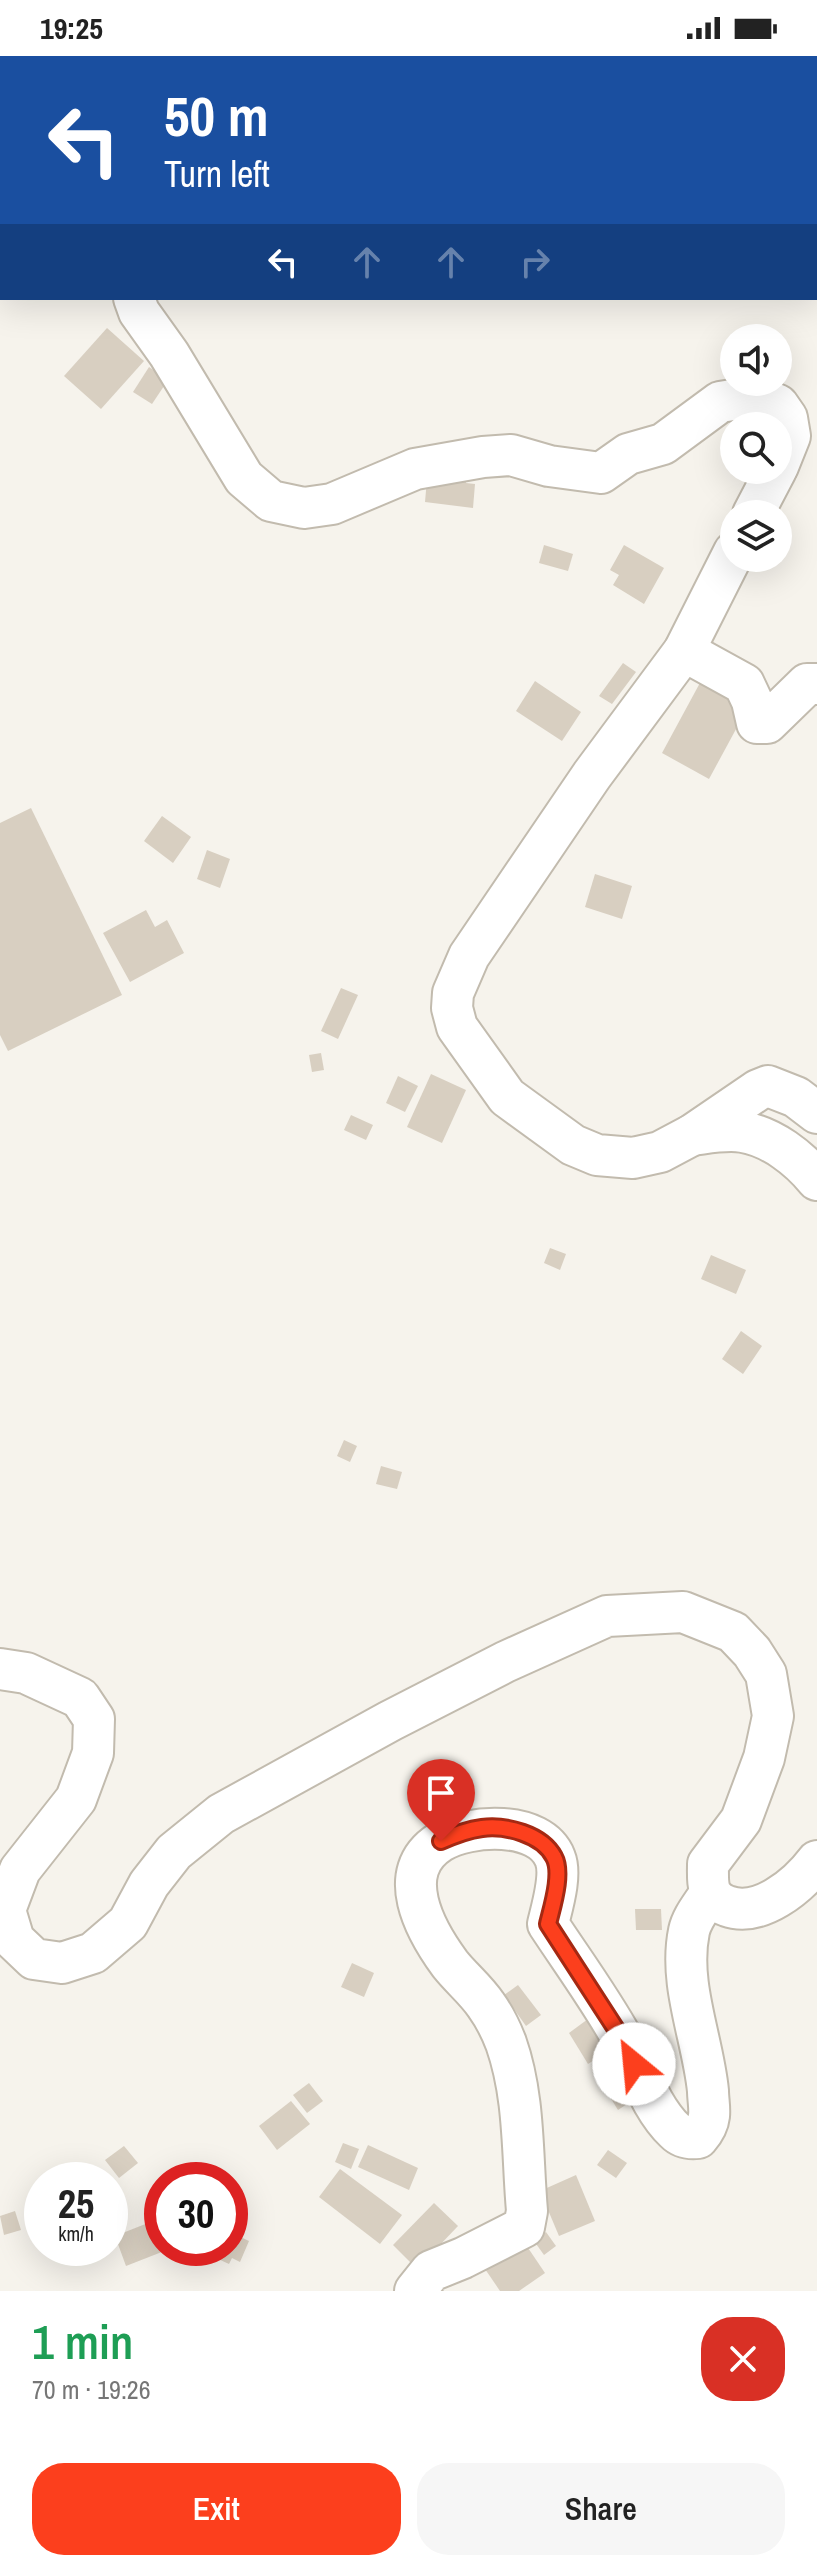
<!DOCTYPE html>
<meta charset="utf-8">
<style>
:root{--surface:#fff;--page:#f6f6f6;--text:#222;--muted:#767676;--accent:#fc3f1d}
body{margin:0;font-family:"Archivo Narrow",sans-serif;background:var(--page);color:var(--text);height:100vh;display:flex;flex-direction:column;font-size:30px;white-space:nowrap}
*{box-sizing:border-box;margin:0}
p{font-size:26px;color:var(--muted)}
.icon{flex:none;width:44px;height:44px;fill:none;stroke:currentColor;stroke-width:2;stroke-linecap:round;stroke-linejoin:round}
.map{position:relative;height:2235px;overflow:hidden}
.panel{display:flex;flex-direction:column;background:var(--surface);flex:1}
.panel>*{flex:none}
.hud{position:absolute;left:0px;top:0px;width:818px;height:244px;box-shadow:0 8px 32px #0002;background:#1a4fa0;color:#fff;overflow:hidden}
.tools{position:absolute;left:720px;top:268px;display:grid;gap:16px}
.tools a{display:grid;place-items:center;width:72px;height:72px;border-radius:50%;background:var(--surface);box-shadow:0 8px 32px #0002;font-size:40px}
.speed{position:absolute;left:24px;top:2106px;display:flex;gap:16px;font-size:40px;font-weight:700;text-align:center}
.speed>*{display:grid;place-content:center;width:104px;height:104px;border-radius:50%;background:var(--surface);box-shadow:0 8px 32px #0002;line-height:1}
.speed small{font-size:20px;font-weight:400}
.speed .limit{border:12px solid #d22;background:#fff;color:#111}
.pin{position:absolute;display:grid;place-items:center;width:68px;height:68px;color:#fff;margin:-82px -34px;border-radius:50% 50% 50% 0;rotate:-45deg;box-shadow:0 0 8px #0007}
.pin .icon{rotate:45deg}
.me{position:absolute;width:88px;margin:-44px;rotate:332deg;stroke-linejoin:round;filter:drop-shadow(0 0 6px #0008)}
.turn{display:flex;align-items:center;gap:28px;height:168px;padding:0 32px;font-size:36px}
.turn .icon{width:104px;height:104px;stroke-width:2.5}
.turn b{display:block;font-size:56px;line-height:68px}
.lanes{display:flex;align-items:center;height:76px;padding:0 32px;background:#0003;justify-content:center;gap:40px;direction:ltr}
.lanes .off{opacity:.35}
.round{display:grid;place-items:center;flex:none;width:84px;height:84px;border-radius:32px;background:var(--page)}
.summary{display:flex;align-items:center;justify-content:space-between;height:136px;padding:0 32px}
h1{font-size:48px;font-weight:600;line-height:60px;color:#1e9e55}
.primary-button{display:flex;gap:16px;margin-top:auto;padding:16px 32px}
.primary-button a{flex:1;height:92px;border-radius:32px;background:var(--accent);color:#fff;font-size:32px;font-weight:600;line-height:92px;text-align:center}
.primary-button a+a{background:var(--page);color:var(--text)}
.status{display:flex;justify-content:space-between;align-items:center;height:56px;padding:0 40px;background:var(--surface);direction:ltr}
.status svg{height:22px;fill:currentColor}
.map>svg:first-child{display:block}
.building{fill:#d8cfc1}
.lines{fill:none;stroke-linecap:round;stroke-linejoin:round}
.street-casing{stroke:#c2bbae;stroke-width:44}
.street{stroke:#fff;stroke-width:40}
.route-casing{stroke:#a42913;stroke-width:20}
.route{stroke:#fc3f1d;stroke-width:14}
</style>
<div class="status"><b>19:25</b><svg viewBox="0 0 49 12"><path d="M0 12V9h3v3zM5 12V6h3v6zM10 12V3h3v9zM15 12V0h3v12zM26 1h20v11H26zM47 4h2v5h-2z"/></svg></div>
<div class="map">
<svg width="817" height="2235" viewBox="0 0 817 2235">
<rect width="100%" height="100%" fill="#f6f3ec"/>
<g class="building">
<polygon points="107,272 144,305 101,353 64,320"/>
<polygon points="149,311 168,324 152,348 133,336"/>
<polygon points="467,416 466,427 475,428 473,452 425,446 427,423"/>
<polygon points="544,489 573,498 568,515 539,507"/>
<polygon points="624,489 664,512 644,548 613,529 619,519 610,514"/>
<polygon points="623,607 636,616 612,648 599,640"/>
<polygon points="535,625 581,656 562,685 516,655"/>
<polygon points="701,625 748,651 709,723 662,697"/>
<polygon points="31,752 122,939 8,995 0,979 0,767"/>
<polygon points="162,760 191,781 173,807 144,785"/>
<polygon points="207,794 230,803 220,832 197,823"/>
<polygon points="595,818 632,830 622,863 585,851"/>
<polygon points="146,854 155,871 167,864 184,897 130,926 103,877"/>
<polygon points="341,932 358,939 338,983 321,975"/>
<polygon points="321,997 324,1014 312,1016 309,999"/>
<polygon points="431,1018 466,1034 442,1087 407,1071"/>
<polygon points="398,1020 418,1030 405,1056 386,1047"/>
<polygon points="351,1059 373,1069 366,1084 344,1074"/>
<polygon points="550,1192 566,1198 560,1214 544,1207"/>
<polygon points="711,1199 746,1214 736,1238 701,1223"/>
<polygon points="741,1275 762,1290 743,1318 722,1303"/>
<polygon points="344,1384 357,1390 350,1406 337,1400"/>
<polygon points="381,1410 402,1416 397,1433 376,1428"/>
<polygon points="635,1853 661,1853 662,1874 636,1874"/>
<polygon points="352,1907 374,1917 364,1941 341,1931"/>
<polygon points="518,1929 541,1959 526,1970 504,1939"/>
<polygon points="588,1963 608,1995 588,2008 569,1977"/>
<polygon points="614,2008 636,2042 618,2054 597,2020"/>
<polygon points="309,2027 323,2045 307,2057 293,2039"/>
<polygon points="291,2045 310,2068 277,2094 259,2070"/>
<polygon points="343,2087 359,2093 351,2113 335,2106"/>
<polygon points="368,2089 418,2112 409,2134 358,2111"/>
<polygon points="124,2090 138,2107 119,2122 105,2104"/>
<polygon points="608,2094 627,2107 616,2122 597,2109"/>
<polygon points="340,2113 402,2159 380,2188 319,2141"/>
<polygon points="576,2119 595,2165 559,2180 540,2135"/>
<polygon points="155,2130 162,2131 162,2156 153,2155"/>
<polygon points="434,2147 458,2170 417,2213 393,2189"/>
<polygon points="15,2155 21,2174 4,2179 0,2160"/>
<polygon points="158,2163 162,2172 162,2192 172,2192 126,2210 115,2180"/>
<polygon points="230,2176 249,2185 240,2206 232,2202 229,2208 216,2202 219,2196 210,2192 230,2192"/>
<polygon points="546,2176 556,2190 544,2199 534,2185"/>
<polygon points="522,2183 545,2217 519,2235 500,2235 483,2210"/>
</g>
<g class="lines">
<g class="street-casing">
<g id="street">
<polyline points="218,2 220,0"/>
<polyline points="134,242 139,256 169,298 244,422 271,445 304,452 332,448 415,413 483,401 511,399 549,410 601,417 628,398 663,388 720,346 745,342 766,344 778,349 787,362 790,380 778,410"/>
<polyline points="753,458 776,414"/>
<polyline points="734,496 684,595 592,719 469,900 453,937 452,952 457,971 507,1041 573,1089 597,1099 633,1102 660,1096 692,1079 758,1034 768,1030 796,1041 817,1057"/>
<polyline points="684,595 744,628 752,645 757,667 767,667 807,628 817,628"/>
<path d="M692,1079c16,-2 35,-6 51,-3 29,5 56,26 74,48"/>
<path d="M0,1613l26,4 54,25 14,21 -1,34 -17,46 -56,71 -15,40 9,30 20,19 28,4 31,-10 35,-30 21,-39 25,-32 47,-38 169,-93 115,-59 102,-46 76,-4 50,20 19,20 14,22 7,42 -9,42 -23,62 -33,44c0,9 -1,23 4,31 4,6 9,9 15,11 33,12 71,-20 90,-45"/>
<path d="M415,2235l16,-20 32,-13 61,-31 3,-16c-5,-56 -2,-114 -21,-168 -5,-13 -12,-27 -20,-38 -10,-15 -25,-27 -36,-41 -25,-34 -57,-92 -10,-122 29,-18 100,-22 115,16 7,17 -3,49 -7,66 25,38 53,76 75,116 16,29 27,67 52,91 7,7 14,8 23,7 6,-7 10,-13 11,-22 1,-8 -1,-17 -1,-25 -5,-52 -30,-107 -19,-160 3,-14 14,-26 21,-38"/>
</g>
</g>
<use href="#street" class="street"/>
</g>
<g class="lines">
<g class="route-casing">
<path id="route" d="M441,1785c13,-6 26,-11 41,-13 24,-3 60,6 72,29 9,16 -2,50 -6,67l75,116 11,24"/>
</g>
<use href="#route" class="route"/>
</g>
</svg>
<div class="tools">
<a><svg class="icon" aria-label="sound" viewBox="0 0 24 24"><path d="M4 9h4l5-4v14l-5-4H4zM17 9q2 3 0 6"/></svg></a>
<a><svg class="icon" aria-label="search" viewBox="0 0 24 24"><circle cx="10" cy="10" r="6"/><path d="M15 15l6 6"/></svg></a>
<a><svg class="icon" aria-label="layers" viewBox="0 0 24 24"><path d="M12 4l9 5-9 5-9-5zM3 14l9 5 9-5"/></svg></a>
</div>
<div class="speed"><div>25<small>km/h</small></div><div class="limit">30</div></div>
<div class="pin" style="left:441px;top:1785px;background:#d93025"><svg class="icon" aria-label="arrive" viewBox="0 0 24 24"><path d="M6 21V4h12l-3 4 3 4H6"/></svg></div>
<svg class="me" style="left:634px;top:2008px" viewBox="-20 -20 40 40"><circle r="19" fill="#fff"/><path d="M0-13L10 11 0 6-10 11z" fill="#fc3f1d"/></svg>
<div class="hud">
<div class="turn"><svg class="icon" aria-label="left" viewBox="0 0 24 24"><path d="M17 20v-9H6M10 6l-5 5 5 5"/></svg><div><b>50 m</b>Turn left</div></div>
<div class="lanes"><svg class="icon" aria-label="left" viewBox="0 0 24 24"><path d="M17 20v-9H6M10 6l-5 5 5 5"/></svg><svg class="icon off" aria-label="ahead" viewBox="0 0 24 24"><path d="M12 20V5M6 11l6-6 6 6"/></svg><svg class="icon off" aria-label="ahead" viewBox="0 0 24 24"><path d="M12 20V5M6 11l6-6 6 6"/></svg><svg class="icon off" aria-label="right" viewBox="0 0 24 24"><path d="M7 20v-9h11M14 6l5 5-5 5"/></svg></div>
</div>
</div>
<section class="panel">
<div class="summary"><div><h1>1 min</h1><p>70 m · 19:26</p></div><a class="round" style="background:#d93025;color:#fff"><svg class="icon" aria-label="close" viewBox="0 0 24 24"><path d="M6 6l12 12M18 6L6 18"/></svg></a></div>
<div class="primary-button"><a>Exit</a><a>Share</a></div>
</section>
